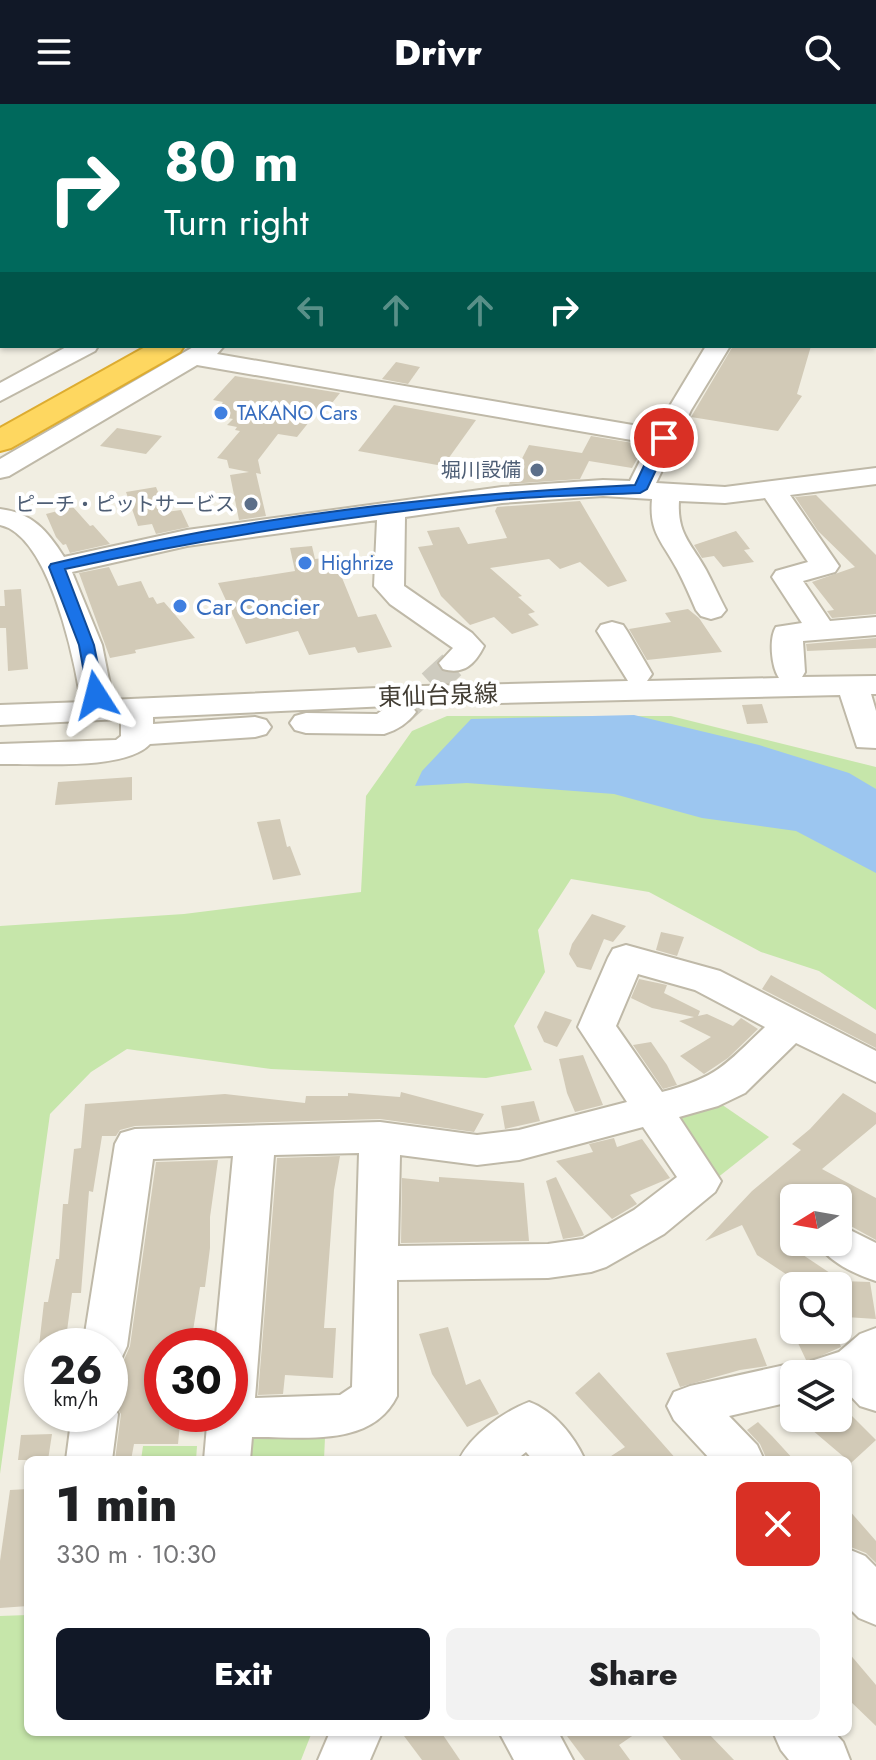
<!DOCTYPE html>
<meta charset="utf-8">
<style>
:root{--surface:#fff;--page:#f2f2f2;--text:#202124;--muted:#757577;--accent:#111827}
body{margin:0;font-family:Jost,"Noto Sans JP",sans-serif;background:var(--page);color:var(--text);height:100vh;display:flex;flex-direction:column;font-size:30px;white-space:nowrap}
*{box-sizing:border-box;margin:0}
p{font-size:26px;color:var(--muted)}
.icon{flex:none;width:44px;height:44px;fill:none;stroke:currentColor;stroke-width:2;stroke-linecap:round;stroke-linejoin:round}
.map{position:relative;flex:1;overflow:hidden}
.panel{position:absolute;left:24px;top:1352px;width:828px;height:280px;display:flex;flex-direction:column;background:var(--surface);border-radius:12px;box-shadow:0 2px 6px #0004}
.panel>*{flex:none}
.banner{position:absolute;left:0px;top:0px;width:876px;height:244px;box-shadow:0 2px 6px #0004;background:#00695c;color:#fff;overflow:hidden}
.needle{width:52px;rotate:259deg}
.fabs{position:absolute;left:780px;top:1080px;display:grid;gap:16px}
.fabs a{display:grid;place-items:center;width:72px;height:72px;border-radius:12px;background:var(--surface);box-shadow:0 2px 6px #0004;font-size:40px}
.speed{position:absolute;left:24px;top:1224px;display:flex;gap:16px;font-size:40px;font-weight:700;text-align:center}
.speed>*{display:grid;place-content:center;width:104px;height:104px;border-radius:50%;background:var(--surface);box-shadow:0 2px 6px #0004;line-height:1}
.speed small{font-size:20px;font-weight:400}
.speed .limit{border:12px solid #d22;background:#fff;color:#111}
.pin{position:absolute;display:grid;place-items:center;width:68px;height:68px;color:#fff;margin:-34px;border:4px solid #fff;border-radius:50%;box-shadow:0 2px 8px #0007}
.me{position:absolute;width:88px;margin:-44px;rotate:351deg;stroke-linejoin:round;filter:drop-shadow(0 0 6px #0008)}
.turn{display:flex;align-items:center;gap:28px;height:168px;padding:0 32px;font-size:36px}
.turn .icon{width:104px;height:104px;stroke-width:2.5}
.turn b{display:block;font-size:56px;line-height:68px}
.lanes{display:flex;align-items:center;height:76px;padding:0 32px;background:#0003;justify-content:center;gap:40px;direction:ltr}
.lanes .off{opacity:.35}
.round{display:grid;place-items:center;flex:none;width:84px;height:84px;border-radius:12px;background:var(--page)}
.overview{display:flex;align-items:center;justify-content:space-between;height:136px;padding:0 32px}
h1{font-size:48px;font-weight:800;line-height:60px}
.action{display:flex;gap:16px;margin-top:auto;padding:16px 32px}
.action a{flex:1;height:92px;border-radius:12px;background:var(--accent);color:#fff;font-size:32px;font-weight:800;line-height:92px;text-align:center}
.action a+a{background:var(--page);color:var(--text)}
header{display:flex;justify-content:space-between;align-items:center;height:104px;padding:0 32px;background:var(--accent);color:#fff;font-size:36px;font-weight:800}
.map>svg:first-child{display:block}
.green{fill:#c6e6aa}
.water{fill:#9cc6f0}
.building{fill:#d2cab7}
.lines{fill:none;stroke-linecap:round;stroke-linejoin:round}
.minor-tunnel{stroke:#cecbbf;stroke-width:28;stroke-dasharray:28 14;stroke-linecap:butt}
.minor-casing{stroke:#bfb9a8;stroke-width:4}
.highway-casing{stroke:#ddac30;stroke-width:4}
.minor{fill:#fff;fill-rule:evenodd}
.highway{fill:#fed760;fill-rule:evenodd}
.route{fill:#1a73e8;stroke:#114b97;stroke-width:2}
.shop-dot{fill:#3f7fe0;stroke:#fff;stroke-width:3}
.service-dot{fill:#5c6f8a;stroke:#fff;stroke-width:3}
.labels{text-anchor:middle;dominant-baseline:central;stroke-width:8;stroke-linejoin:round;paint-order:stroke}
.far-shop-label{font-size:20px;fill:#366cbe;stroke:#fff;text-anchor:start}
.far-service-label{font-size:20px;fill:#4e5e75;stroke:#fff;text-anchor:end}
.shop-label{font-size:24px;fill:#366cbe;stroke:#fff;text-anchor:start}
.street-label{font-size:24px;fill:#423d33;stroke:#fff}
</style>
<header><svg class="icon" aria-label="menu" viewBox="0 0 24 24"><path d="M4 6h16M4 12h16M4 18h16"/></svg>Drivr<svg class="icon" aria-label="search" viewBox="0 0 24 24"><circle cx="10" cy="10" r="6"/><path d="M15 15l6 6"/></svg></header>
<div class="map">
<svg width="876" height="1656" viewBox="0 0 876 1656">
<rect width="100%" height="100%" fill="#f1eee2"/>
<g class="green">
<polygon points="447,612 671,612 876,663 876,906 819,867 761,848 649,788 571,775 538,826 545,868 514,922 532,966 486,974 271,965 127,945 91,968 50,1010 0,1370 0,822 184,810 361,788 366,692 412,627"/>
<polygon points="721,1000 769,1033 712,1078 678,1014"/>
<polygon points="250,1332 325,1333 324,1356 233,1356"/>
<polygon points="143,1342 197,1342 196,1356 141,1356"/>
<polygon points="28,1511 28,1628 312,1628 301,1656 0,1656 0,1512"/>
</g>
<polygon class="water" points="634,611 759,641 849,669 876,685 876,769 796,727 702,714 614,690 467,679 415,682 422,667 471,615"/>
<g class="building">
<polygon points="733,242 811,242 797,290 802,292 778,327 691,313"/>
<polygon points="396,258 420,263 408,280 382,275"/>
<polygon points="235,272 340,289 324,309 317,308 297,333 278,330 258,356 261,370 256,369 266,412 239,416 230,371 249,368 229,364 227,356 217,354 240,327 235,326 237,323 227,321 233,315 212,311 223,298 213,296"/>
<polygon points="394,301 476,316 443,362 358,347"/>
<polygon points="117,324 162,332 146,350 100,342"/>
<polygon points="591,332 645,341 632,364 589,357 580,375 509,380 529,341 582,349"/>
<polygon points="156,383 166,408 181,406 189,423 156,430 152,420 138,422 126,388"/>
<polygon points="816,391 876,451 876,510 832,514 827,507 834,506 812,478 855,463 818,427 795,393"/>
<polygon points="580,397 627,477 608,483 580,458 560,465 549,455 490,464 522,492 518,493 535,508 528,510 539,521 512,530 494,513 470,521 441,492 418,443 433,441 427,427 459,423 468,440 507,434 495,407 497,403"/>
<polygon points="73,403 90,422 93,421 110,440 70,449 66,440 63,441 56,433 46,410"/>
<polygon points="736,427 750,445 744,446 754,458 723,463 714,452 702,454 694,441"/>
<polygon points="312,442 315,455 324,454 325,460 336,459 358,513 376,510 392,543 358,549 355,543 309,551 298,527 246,540 218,479 295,467 290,444"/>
<polygon points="109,463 118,482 141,477 149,494 153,493 157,500 164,498 195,534 135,546 136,549 110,554 79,469"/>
<polygon points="21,485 28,565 8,567 6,524 0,524 0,502 5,502 4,486"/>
<polygon points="688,505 699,514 722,548 647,556 629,525 671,518 665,509"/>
<polygon points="876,534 876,544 807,547 806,540"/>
<polygon points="762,600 768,619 747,620 742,601"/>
<polygon points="132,673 132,696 55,701 58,678"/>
<polygon points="280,715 287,743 290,742 301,771 273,776 257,718"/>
<polygon points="592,810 626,822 613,838 604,835 591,866 577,863 569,850 572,840"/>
<polygon points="661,828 684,833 677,852 656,846"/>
<polygon points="771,871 876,930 876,944 762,885"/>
<polygon points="639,875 667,881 664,889 700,907 698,912 707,910 733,922 741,914 758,925 728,954 704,970 680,952 711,933 679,917 694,913 652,904 631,894"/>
<polygon points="545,907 572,916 557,943 544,938 537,923"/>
<polygon points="651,938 667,961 677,981 663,985 633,941"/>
<polygon points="583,951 603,1001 575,1008 567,989 559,955"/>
<polygon points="401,988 484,1010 474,1028 380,1015 135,1022 120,1026 116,1032 102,1032 93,1088 89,1087 81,1189 72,1189 65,1242 39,1242 44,1198 48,1198 56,1155 59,1155 63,1100 68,1100 74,1045 81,1044 85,1000 225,990 305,999 306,992 348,992 348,989 400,993"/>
<polygon points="843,989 876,1009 876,1020 822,1065 876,1094 876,1136 838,1115 838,1094 794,1094 794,1145 842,1177 870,1178 876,1215 846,1213 841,1182 804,1182 757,1151 742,1121 705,1137 752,1087 801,1046 792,1040 810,1025"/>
<polygon points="534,997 540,1017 505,1025 501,1002"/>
<polygon points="614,1034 617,1043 642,1035 670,1074 630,1091 637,1100 612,1115 556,1057 593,1048 589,1040"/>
<polygon points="340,1052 334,1086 324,1224 336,1224 333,1274 285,1271 283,1290 258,1291 277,1054"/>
<polygon points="218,1056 210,1113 210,1144 205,1183 200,1183 191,1239 162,1239 162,1310 181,1310 178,1340 134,1340 131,1356 115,1356 121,1310 110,1293 110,1273 112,1262 124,1256 130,1242 156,1058"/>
<polygon points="439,1073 524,1079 529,1137 401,1139 402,1074 439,1078"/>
<polygon points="556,1073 584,1131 582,1132 563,1135 546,1077"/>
<polygon points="448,1223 466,1281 480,1275 499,1310 467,1323 432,1270 419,1230"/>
<polygon points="837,1231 841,1243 807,1258 798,1239"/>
<polygon points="756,1234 767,1262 740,1266 680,1283 666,1249"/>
<polygon points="599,1268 655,1331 677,1356 605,1356 625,1343 575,1289"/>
<polygon points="838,1298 876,1336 851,1359 798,1314 838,1314"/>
<polygon points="758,1318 772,1332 794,1356 767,1356 760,1340 747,1326"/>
<polygon points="52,1330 48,1356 18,1356 21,1331"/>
<polygon points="28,1385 28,1502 0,1504 0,1457 10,1386"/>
<polygon points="848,1405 876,1437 876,1459 866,1449 848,1442"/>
<polygon points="848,1548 876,1581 876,1622 848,1595"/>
<polygon points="401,1628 441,1628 460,1656 422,1656"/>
<polygon points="564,1628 638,1628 619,1641 630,1656 585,1656"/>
<polygon points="659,1628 707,1628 734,1656 681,1656"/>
</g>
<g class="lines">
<polyline class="minor-tunnel" points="400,608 454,559"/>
<g class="minor-casing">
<g id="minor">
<polygon points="874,28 876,28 874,42"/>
<polygon points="874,171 876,172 876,186 874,185"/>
<polygon points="68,242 98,242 95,247 0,297 0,279"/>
<path d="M195,242h29l-7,8 439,75 50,-83h24l-39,64 -35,73 69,4 151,-19v16l-86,11 49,71 -4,6 -32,9 27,40 46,-4v18l-73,6 2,31 -3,5 74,-1v18h-5l5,17v37l-19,-1 -17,-52 -430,10 6,7c-8,11 -19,18 -32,22l-78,-1 -11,-3 -5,-7 5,-7 11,-3 71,1 11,-8 -235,11v7l102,-7 11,3 5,7 -5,7 -11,3 -105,7c-25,27 -113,19 -150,20v-20l116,-4 5,-4v-17l-121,6v-20l85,-3 -5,-7c-7,-42 -32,-160 -80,-170v-16c32,4 47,21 64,48l123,-27 315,-43 101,-7 27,1 19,-38 -452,-78 -188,111 -9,2v-19zM603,392l49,3c-3,34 10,42 25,70 7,13 13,27 19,41l5,6 10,3 10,-3 5,-6c-7,-13 -13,-27 -20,-40 -15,-27 -29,-36 -27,-69l46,2 40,-5 43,64 -32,9 -4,6 30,46 -26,4c-7,11 -5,39 3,51l-132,3 5,-7 -25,-43 -4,-6 -11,-3 -11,3 -4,6 31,50 -205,5 -315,14 4,-5 -10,-50 -30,-73 115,-26 190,-26 -3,66 16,18 63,44 -14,15 4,6c21,6 32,-5 41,-23l-12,-13 -68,-47 1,-69 97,-14z"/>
<path d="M626,841l94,26 156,80v31l-80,-39 -51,50 -27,13 -39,11 42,64 -6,11 -51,42 -58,33 -15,5 -43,6 -151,2v116c-26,53 -96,40 -145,41l-2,23h-46l4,-46h22v-68h-15l18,-190 -80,3 -26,187 -6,13 -11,4v-17h-27l32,-202 6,-11 14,-4 245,-7 97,13 42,-5 108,-28 -49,-75 30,-69 5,-9zM638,870l57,16 70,37c-39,37 -48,51 -103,65l-46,-66zM643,1023l34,50 -43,33 -51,29 -35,5 -150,2 2,-91 77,10 42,-5zM359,1049l-7,234 -12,8 -85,3 19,-243z"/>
<path d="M838,1120l38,19v38c-21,-7 -48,-19 -59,-39h21z"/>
<polygon points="876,1224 876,1307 860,1302 844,1285 838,1286 838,1270 794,1270 794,1297 729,1312 757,1341 764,1356 711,1356 674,1316 667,1302 674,1288 690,1282 794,1259 808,1264 811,1257 839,1248 860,1230"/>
<polygon points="110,1296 118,1310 112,1356 66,1356 72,1310 110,1310"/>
<path d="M529,1298c25,9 45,34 56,58h-52l-7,-8 -10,8h-57c12,-25 44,-48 70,-58z"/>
<polygon points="848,1445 865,1452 876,1463 876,1521 859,1514 848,1503"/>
<polygon points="330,1628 382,1628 370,1656 318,1656"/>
<polygon points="499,1628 558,1628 573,1656 514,1656"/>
<polygon points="773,1628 834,1628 843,1638 850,1656 789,1656 781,1646"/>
</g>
</g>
<g class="highway-casing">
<g id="highway">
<polygon points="546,0 572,0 545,2"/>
<polygon points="147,242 184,242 180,248 11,344 0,347 0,324"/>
</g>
</g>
<use href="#minor" class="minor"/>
<use href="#highway" class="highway"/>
</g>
<path class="route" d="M664,330l7,4 -24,51 -7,4c-47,2 -94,2 -141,7 -146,15 -291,38 -434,69l29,76 10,50 -8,5 -8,-5 -9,-50 -30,-78 2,-3c191,-47 389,-70 584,-79l22,-47z"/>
<g class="shop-dot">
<circle cx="221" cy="309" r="8"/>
<circle cx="305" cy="459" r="8"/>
<circle cx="180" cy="502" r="8"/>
</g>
<g class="service-dot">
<circle cx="537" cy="366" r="8"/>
<circle cx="251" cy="400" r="8"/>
</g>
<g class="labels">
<g class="far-shop-label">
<text x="237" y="309">TAKANO Cars</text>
<text x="321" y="459">Highrize</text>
</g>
<g class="far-service-label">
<text x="521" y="366">堀川設備</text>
<text x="235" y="400">ピーチ・ピットサービス</text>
</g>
<g class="shop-label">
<text x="196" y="502">Car Concier</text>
</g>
<g class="street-label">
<text transform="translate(438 591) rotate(-2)">東仙台泉線</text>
</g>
</g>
</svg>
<div class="fabs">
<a><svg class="needle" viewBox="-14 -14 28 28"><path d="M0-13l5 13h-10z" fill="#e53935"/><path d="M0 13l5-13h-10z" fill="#757577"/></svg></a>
<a><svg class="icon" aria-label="search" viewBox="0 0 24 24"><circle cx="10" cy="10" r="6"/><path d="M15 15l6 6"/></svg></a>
<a><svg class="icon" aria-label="layers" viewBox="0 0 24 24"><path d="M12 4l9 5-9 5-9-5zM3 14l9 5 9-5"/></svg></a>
</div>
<div class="speed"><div>26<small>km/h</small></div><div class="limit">30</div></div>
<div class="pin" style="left:664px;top:334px;background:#d93025"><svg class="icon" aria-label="arrive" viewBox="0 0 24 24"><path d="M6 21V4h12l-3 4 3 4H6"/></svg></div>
<svg class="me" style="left:96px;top:591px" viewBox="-20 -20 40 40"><path d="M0-17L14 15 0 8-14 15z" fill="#1a73e8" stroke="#fff" stroke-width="4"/></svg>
<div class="banner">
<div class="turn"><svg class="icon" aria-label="right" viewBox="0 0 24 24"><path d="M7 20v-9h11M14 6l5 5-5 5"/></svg><div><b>80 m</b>Turn right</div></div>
<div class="lanes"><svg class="icon off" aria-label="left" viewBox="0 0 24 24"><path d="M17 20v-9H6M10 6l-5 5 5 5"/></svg><svg class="icon off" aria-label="ahead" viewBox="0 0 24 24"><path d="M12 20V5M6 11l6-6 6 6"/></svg><svg class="icon off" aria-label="ahead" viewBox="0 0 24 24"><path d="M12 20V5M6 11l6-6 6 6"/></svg><svg class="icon" aria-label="right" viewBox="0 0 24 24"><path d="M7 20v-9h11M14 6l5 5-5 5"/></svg></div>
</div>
<section class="panel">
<div class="overview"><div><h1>1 min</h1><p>330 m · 10:30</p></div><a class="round" style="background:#d93025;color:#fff"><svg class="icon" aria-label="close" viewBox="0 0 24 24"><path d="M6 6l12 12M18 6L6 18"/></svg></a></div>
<div class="action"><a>Exit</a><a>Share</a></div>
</section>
</div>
